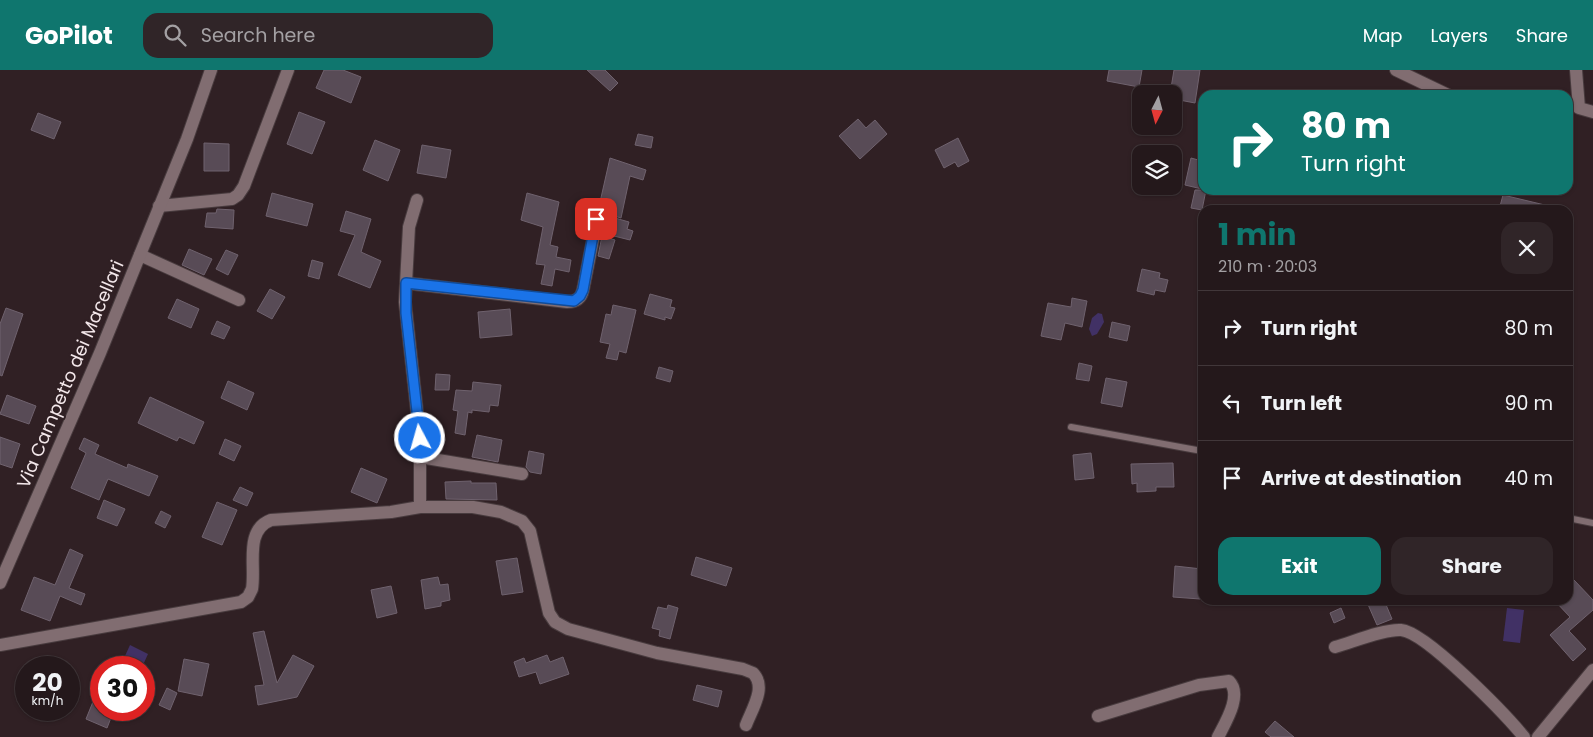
<!DOCTYPE html>
<meta charset="utf-8">
<style>
:root{--surface:#24181b;--page:#302528;--text:#f1f3f6;--muted:#a3a0a3;--line:#41373a;--accent:#0f766e}
body{margin:0;font-family:Poppins,sans-serif;background:var(--page);color:var(--text);height:100vh;display:flex;flex-direction:column;font-size:19px;white-space:nowrap}
*{box-sizing:border-box;margin:0}
p{font-size:16px;color:var(--muted)}
.icon{flex:none;width:28px;height:28px;fill:none;stroke:currentColor;stroke-width:2;stroke-linecap:round;stroke-linejoin:round}
.map{position:relative;flex:1;overflow:hidden}
.drawer{position:absolute;left:1198px;top:135px;width:375px;height:400px;display:flex;flex-direction:column;background:var(--surface);border-radius:15px;box-shadow:0 1px 4px #0004,0 0 0 1px var(--line)}
.drawer>*{flex:none}
.banner{position:absolute;left:1198px;top:20px;width:375px;height:105px;border-radius:15px;box-shadow:0 1px 4px #0004,0 0 0 1px var(--line);background:#0f766e;color:#fff;overflow:hidden}
.needle{width:32px;rotate:186deg}
.controls{position:absolute;left:1132px;top:15px;display:grid;gap:10px}
.controls a{display:grid;place-items:center;width:50px;height:50px;border-radius:10px;background:var(--surface);box-shadow:0 1px 4px #0004,0 0 0 1px var(--line);font-size:25px}
.speed{position:absolute;left:15px;top:586px;display:flex;gap:10px;font-size:25px;font-weight:700;text-align:center}
.speed>*{display:grid;place-content:center;width:65px;height:65px;border-radius:50%;background:var(--surface);box-shadow:0 1px 4px #0004,0 0 0 1px var(--line);line-height:1}
.speed small{font-size:12px;font-weight:400}
.speed .limit{border:8px solid #d22;background:#fff;color:#111}
.pin{position:absolute;display:grid;place-items:center;width:42px;height:42px;color:#fff;margin:-21px;border-radius:10px;box-shadow:0 2px 8px #0006}
.me{position:absolute;width:55px;margin:-28px;rotate:354deg;stroke-linejoin:round;filter:drop-shadow(0 0 4px #0008)}
.turn{display:flex;align-items:center;gap:18px;height:105px;padding:0 20px;font-size:22px}
.turn .icon{width:65px;height:65px;stroke-width:2.5}
.turn b{display:block;font-size:35px;line-height:42px}
.round{display:grid;place-items:center;flex:none;width:52px;height:52px;border-radius:15px;background:var(--page)}
.head{display:flex;align-items:center;justify-content:space-between;height:85px;padding:0 20px}
h1{font-size:30px;font-weight:700;line-height:38px;color:var(--accent)}
.cta{display:flex;gap:10px;margin-top:auto;padding:10px 20px}
.cta a{flex:1;height:58px;border-radius:15px;background:var(--accent);color:#fff;font-size:20px;font-weight:700;line-height:58px;text-align:center}
.cta a+a{background:var(--page);color:var(--text)}
ul{padding:0;list-style:none}
li{display:flex;align-items:center;gap:15px;height:75px;padding:0 20px;border-top:1px solid var(--line)}
li div{flex:1}
li b{display:block;font-size:19px}
li em{font-style:normal}
header{display:flex;align-items:center;gap:30px;box-sizing:border-box;height:70px;padding:0 25px;background:var(--accent);color:#fff}
header strong{font-size:24px}
nav{display:flex;gap:28px;margin-inline-start:auto;font-size:18px}
.search{width:350px;height:45px;background:var(--page);display:flex;align-items:center;gap:12px;box-sizing:border-box;padding:0 18px;border-radius:15px;color:var(--muted);font-size:19px}
.map>svg:first-child{display:block}
.water{fill:#413165}
.building{fill:#584b56;stroke:#6f626e}
.lines{fill:none;stroke-linecap:round;stroke-linejoin:round}
.lane-casing{stroke:#483b3e;stroke-width:8}
.street-casing{stroke:#483b3e;stroke-width:14}
.lane{stroke:#816d71;stroke-width:6}
.street{stroke:#816d71;stroke-width:12}
.route-casing{stroke:#114b97;stroke-width:12}
.route{stroke:#1a73e8;stroke-width:9}
.labels{text-anchor:middle;dominant-baseline:central;stroke-width:4;stroke-linejoin:round;paint-order:stroke}
.street-label{font-size:18px;fill:#f3e7ea;stroke:#302024}
</style>
<header>
<strong>GoPilot</strong>
<div class="search"><svg class="icon" aria-label="search" viewBox="0 0 24 24"><circle cx="10" cy="10" r="6"/><path d="M15 15l6 6"/></svg>Search here</div>
<nav><a>Map</a><a>Layers</a><a>Share</a></nav>
</header>
<div class="map">
<svg width="1593" height="667" viewBox="0 0 1593 667">
<rect width="100%" height="100%" fill="#302024"/>
<g class="water">
<polygon points="1098,243 1102,244 1104,252 1097,264 1092,266 1089,259 1092,248"/>
<polygon points="1507,538 1524,540 1520,573 1503,571"/>
<polygon points="130,575 148,584 143,595 125,586"/>
</g>
<g class="building">
<polygon points="324,0 343,0 361,7 351,33 316,18"/>
<polygon points="587,0 605,0 618,13 610,21"/>
<polygon points="1109,0 1142,0 1139,17 1107,11"/>
<polygon points="1174,0 1200,0 1195,33 1174,29 1174,24 1170,24"/>
<polygon points="299,42 325,52 312,84 287,74"/>
<polygon points="38,43 61,52 54,69 31,60"/>
<polygon points="858,49 866,58 875,50 887,64 860,89 839,66"/>
<polygon points="638,64 653,67 651,78 635,75"/>
<polygon points="958,68 969,91 958,97 955,92 944,98 935,80"/>
<polygon points="375,70 400,80 388,111 363,100"/>
<polygon points="204,73 229,74 229,101 204,101"/>
<polygon points="422,75 451,80 446,108 417,103"/>
<polygon points="610,88 646,100 643,110 630,106 621,148 598,141"/>
<polygon points="1191,88 1202,91 1202,119 1185,115"/>
<polygon points="1195,120 1206,120 1202,140 1191,138"/>
<polygon points="272,123 313,134 307,156 266,146"/>
<polygon points="527,123 559,132 550,175 558,177 556,187 571,190 569,202 555,199 552,216 541,214 545,195 536,194 543,157 521,150"/>
<polygon points="1503,125 1549,136 1548,140 1499,140"/>
<polygon points="217,139 234,140 233,159 205,157 207,143 216,143"/>
<polygon points="346,141 371,149 361,182 381,191 370,218 338,205 355,165 340,161"/>
<polygon points="615,148 629,152 627,159 633,161 630,170 610,165"/>
<polygon points="602,166 615,170 609,189 598,186"/>
<polygon points="189,179 212,189 204,205 182,195"/>
<polygon points="226,180 238,185 228,205 216,199"/>
<polygon points="312,190 323,193 319,209 308,206"/>
<polygon points="1142,199 1160,203 1159,208 1168,210 1165,222 1155,220 1154,225 1137,221"/>
<polygon points="270,219 285,227 272,249 257,241"/>
<polygon points="650,224 672,230 670,237 675,238 671,249 665,247 665,250 644,244"/>
<polygon points="1072,228 1087,231 1082,257 1065,253 1061,270 1041,266 1048,233 1071,237"/>
<polygon points="177,229 199,239 191,258 168,248"/>
<polygon points="613,235 636,240 626,283 619,281 617,290 606,288 610,274 600,272 606,244 611,245"/>
<polygon points="6,238 23,244 2,306 0,305 0,254"/>
<polygon points="510,239 512,265 480,268 478,242"/>
<polygon points="217,251 230,257 224,269 211,264"/>
<polygon points="1112,252 1130,256 1127,271 1109,267"/>
<polygon points="1079,293 1092,296 1089,311 1076,309"/>
<polygon points="659,297 673,301 670,312 656,308"/>
<polygon points="436,304 450,305 449,320 435,320"/>
<polygon points="1106,308 1127,312 1122,337 1101,333"/>
<polygon points="228,311 254,323 247,340 221,328"/>
<polygon points="473,312 501,315 498,336 490,335 489,342 472,340 472,343 468,342 465,365 455,363 458,341 453,340 456,320 472,321"/>
<polygon points="7,325 36,336 29,354 0,344"/>
<polygon points="150,327 204,352 194,374 179,367 177,371 138,353"/>
<polygon points="477,365 502,370 498,392 472,387"/>
<polygon points="0,367 20,374 12,398 0,394"/>
<polygon points="84,368 99,375 95,384 127,398 128,394 158,406 149,426 108,409 99,430 71,418 86,383 79,379"/>
<polygon points="225,369 241,376 234,391 219,384"/>
<polygon points="529,381 544,384 541,404 530,402 526,397"/>
<polygon points="1091,383 1094,408 1075,410 1073,385"/>
<polygon points="1173,393 1174,417 1156,417 1156,421 1137,422 1137,413 1132,414 1131,394"/>
<polygon points="361,398 387,409 377,433 351,422"/>
<polygon points="471,411 471,413 496,413 497,430 446,429 445,412"/>
<polygon points="240,417 253,423 247,436 233,430"/>
<polygon points="104,430 125,439 117,456 97,448"/>
<polygon points="217,432 237,440 222,475 202,467"/>
<polygon points="161,441 171,446 165,458 155,453"/>
<polygon points="70,479 83,485 69,518 85,524 81,535 60,526 50,551 21,540 34,507 55,515"/>
<polygon points="696,487 732,498 726,516 691,505"/>
<polygon points="517,488 523,522 502,525 496,491"/>
<polygon points="1175,496 1202,499 1200,529 1173,527"/>
<polygon points="438,507 440,515 448,514 450,530 441,532 441,536 425,539 421,510"/>
<polygon points="1574,510 1593,530 1593,540 1569,561 1586,579 1573,591 1550,565 1570,547 1554,530 1568,530 1568,516"/>
<polygon points="391,516 397,543 377,548 371,520"/>
<polygon points="1366,530 1384,530 1392,549 1377,555"/>
<polygon points="668,535 678,538 670,569 659,566 660,560 652,558 658,537 667,539"/>
<polygon points="1341,538 1345,548 1334,553 1330,543"/>
<polygon points="264,561 277,613 293,585 314,596 297,627 258,635 255,616 264,615 253,563"/>
<polygon points="547,585 550,592 563,587 569,604 540,614 536,602 519,607 514,592 524,588 526,593"/>
<polygon points="184,589 209,594 202,626 178,621"/>
<polygon points="101,612 101,640 114,640 107,658 86,649"/>
<polygon points="697,615 722,621 718,637 693,630"/>
<polygon points="167,618 177,623 170,640 159,635"/>
<polygon points="1275,651 1294,667 1271,667 1265,662"/>
</g>
<g class="lines">
<g class="lane-casing">
<g id="lane">
<polyline points="1071,357 1202,381"/>
<polyline points="1568,448 1593,453"/>
</g>
</g>
<g class="street-casing">
<g id="street">
<polyline points="1396,0 1448,25"/>
<polyline points="1576,0 1579,38 1593,42"/>
<polyline points="417,130 409,157 405,232 420,369 420,437"/>
<polyline points="159,136 232,129 238,125 244,116 288,0"/>
<polyline points="140,185 239,230"/>
<path d="M406,213l161,19c8,0 14,-3 16,-12l14,-71"/>
<polyline points="420,387 522,404"/>
<polyline points="0,513 100,283 187,69 211,0"/>
<path d="M0,575l241,-43 7,-5 4,-8c4,-23 -8,-59 19,-69l120,-8 29,-5h53l28,5 21,9 8,10 19,82 6,9 13,7 89,24 86,16 10,4c14,14 -1,36 -7,52"/>
<path d="M1335,577c18,-5 48,-18 66,-17 25,2 105,85 123,107"/>
<path d="M1098,646l101,-31 30,-4c14,14 -4,42 -11,56"/>
<polyline points="1538,667 1593,600"/>
</g>
</g>
<use href="#lane" class="lane"/>
<use href="#street" class="street"/>
</g>
<g class="lines">
<g class="route-casing">
<polyline id="route" points="420,368 406,243 406,213 574,231 580,226 583,220 596,149"/>
</g>
<use href="#route" class="route"/>
</g>
<g class="labels">
<g class="street-label">
<text transform="translate(70 304) rotate(-67)">Via Campetto dei Macellari</text>
</g>
</g>
</svg>
<div class="controls">
<a><svg class="needle" viewBox="-14 -14 28 28"><path d="M0-13l5 13h-10z" fill="#e53935"/><path d="M0 13l5-13h-10z" fill="#a3a0a3"/></svg></a>
<a><svg class="icon" aria-label="layers" viewBox="0 0 24 24"><path d="M12 4l9 5-9 5-9-5zM3 14l9 5 9-5"/></svg></a>
</div>
<div class="speed"><div>20<small>km/h</small></div><div class="limit">30</div></div>
<div class="pin" style="left:596px;top:149px;background:#d93025"><svg class="icon" aria-label="arrive" viewBox="0 0 24 24"><path d="M6 21V4h12l-3 4 3 4H6"/></svg></div>
<svg class="me" style="left:420px;top:368px" viewBox="-20 -20 40 40"><circle r="17" fill="#1a73e8" stroke="#fff" stroke-width="3"/><path d="M0-11L8 9 0 5-8 9z" fill="#fff"/></svg>
<div class="banner">
<div class="turn"><svg class="icon" aria-label="right" viewBox="0 0 24 24"><path d="M7 20v-9h11M14 6l5 5-5 5"/></svg><div><b>80 m</b>Turn right</div></div>
</div>
<section class="drawer">
<div class="head"><div><h1>1 min</h1><p>210 m · 20:03</p></div><a class="round"><svg class="icon" aria-label="close" viewBox="0 0 24 24"><path d="M6 6l12 12M18 6L6 18"/></svg></a></div>
<ul>
<li><svg class="icon" aria-label="right" viewBox="0 0 24 24"><path d="M7 20v-9h11M14 6l5 5-5 5"/></svg><div><b>Turn right</b></div><em>80 m</em></li>
<li><svg class="icon" aria-label="left" viewBox="0 0 24 24"><path d="M17 20v-9H6M10 6l-5 5 5 5"/></svg><div><b>Turn left</b></div><em>90 m</em></li>
<li><svg class="icon" aria-label="arrive" viewBox="0 0 24 24"><path d="M6 21V4h12l-3 4 3 4H6"/></svg><div><b>Arrive at destination</b></div><em>40 m</em></li>
</ul>
<div class="cta"><a>Exit</a><a>Share</a></div>
</section>
</div>
